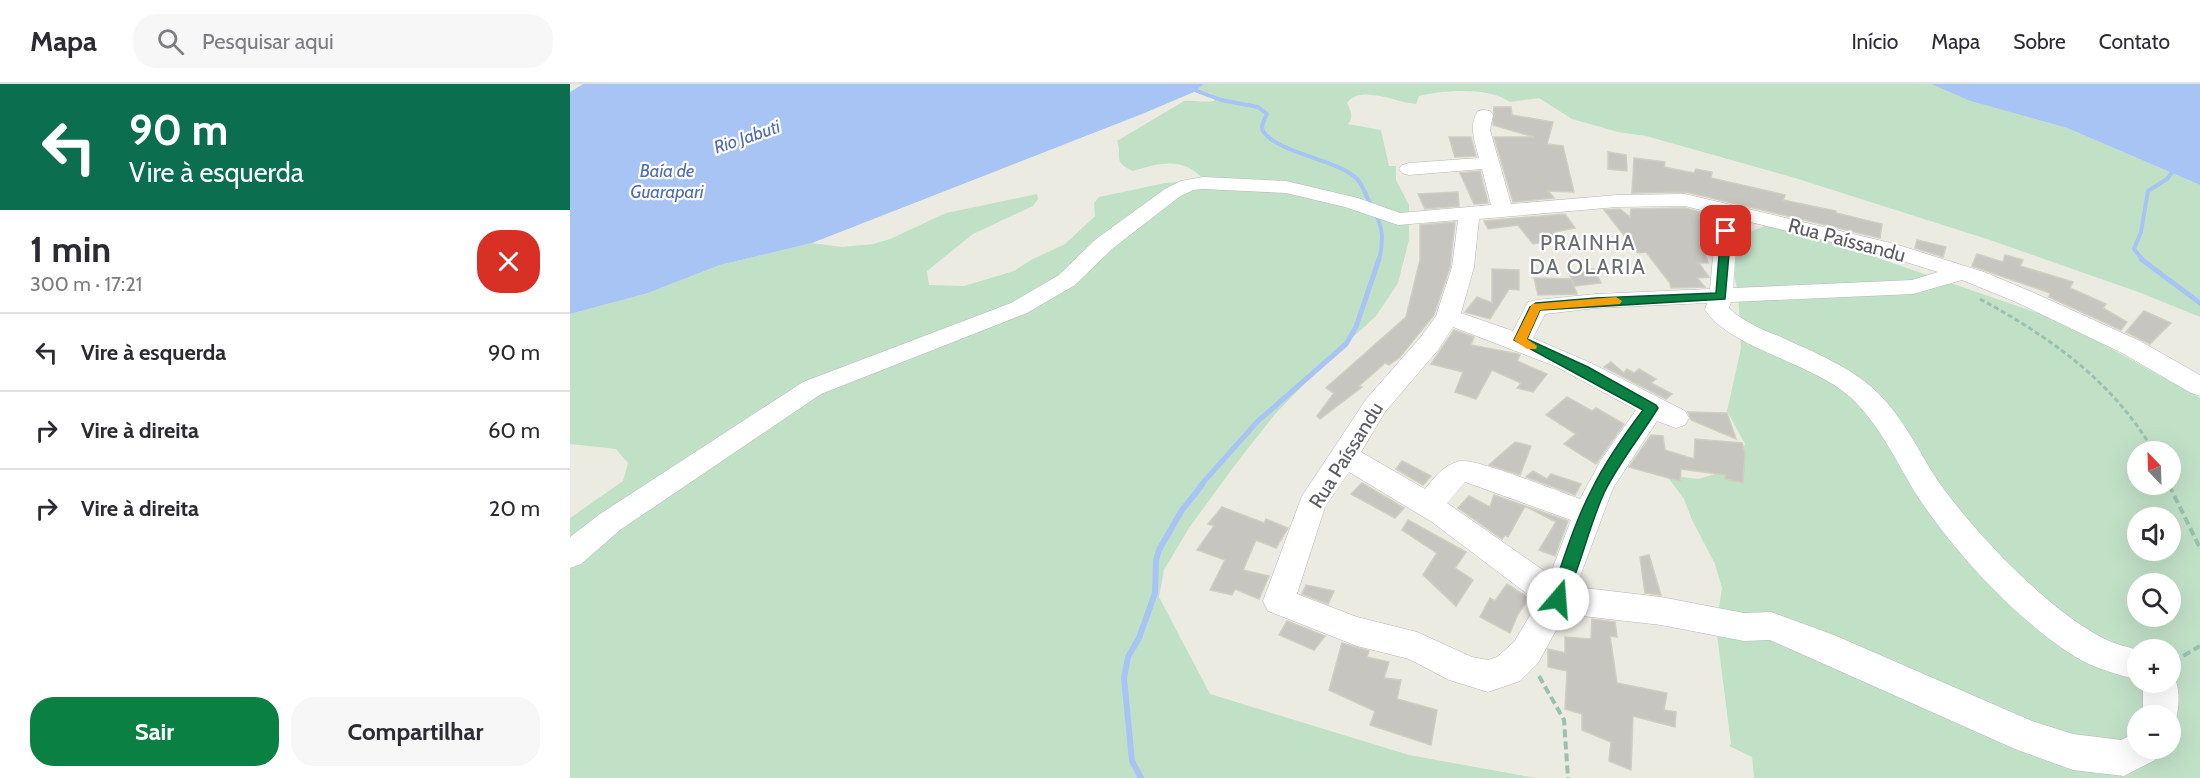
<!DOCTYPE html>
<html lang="pt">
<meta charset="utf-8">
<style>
:root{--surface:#fff;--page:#f7f7f7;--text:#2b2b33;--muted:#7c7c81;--line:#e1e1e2;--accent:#0b8043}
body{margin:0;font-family:Cabin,sans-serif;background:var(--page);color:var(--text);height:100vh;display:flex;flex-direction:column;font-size:22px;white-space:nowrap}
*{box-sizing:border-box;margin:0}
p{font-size:20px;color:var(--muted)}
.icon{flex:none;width:33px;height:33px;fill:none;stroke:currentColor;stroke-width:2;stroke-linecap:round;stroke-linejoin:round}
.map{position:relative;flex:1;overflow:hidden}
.drawer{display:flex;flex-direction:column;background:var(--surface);width:570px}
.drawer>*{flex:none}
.guide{background:#0b6e4f;color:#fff;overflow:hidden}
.needle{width:39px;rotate:337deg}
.fabs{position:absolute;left:1557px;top:357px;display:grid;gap:12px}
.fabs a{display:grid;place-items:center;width:54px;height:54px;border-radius:50%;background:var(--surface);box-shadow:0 6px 24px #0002;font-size:30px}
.pin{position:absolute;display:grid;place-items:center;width:51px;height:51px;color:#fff;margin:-26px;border-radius:12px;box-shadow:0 3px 9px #0006}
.me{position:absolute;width:66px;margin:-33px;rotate:18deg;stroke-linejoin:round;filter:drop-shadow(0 0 4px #0008)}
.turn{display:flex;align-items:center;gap:21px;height:126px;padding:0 30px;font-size:27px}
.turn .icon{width:78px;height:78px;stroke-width:2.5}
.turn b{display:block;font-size:42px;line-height:51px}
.round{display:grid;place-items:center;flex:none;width:63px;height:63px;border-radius:24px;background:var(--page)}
.head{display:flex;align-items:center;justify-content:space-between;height:102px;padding:0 30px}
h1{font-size:36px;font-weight:800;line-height:45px}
.primary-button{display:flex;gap:12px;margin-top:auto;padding:12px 30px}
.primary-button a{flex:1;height:69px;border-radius:24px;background:var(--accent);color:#fff;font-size:24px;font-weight:800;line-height:69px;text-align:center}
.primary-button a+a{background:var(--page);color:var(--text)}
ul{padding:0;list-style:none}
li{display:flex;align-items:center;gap:18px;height:78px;padding:0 30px;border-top:2px solid var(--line)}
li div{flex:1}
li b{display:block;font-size:22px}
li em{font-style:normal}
header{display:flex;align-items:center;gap:36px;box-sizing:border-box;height:84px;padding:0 30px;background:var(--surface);border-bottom:2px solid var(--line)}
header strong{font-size:28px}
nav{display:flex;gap:33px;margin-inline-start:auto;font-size:21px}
.search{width:420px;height:54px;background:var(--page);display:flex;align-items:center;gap:15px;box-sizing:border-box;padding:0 21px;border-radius:24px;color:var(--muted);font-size:22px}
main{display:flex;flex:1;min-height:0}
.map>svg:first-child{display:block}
.green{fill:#c1e1c7;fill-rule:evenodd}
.water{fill:#a8c4f5}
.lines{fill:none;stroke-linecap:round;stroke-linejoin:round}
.stream-far2{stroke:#a8c4f5;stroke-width:4}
.stream-far1{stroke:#a8c4f5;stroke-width:5}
.stream{stroke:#a8c4f5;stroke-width:6}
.building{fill:#c7c5bf;stroke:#cfcec1;stroke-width:1.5}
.minor-casing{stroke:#b4b6bb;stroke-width:1}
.path-far1{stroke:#9ac1ae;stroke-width:3;stroke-dasharray:5 3;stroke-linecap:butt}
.path{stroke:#9ac1ae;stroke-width:4;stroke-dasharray:8 4;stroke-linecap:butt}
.minor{fill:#fff;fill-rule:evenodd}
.route{fill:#0b8043;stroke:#07532c;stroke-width:1.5}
.slow{fill:#f59e0b}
.labels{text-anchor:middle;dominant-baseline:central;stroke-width:4.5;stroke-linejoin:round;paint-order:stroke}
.far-water-label{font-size:18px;font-style:italic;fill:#4e6bb5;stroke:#fff}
.street-label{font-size:20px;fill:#5a5c61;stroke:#fff}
.neighbourhood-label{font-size:21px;letter-spacing:1.5px;fill:#6b6e73;stroke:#fff}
</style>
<header>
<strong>Mapa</strong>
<div class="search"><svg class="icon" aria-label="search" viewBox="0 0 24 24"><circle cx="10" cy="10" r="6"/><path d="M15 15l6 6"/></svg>Pesquisar aqui</div>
<nav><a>Início</a><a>Mapa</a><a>Sobre</a><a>Contato</a></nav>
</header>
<main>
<section class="drawer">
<div class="guide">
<div class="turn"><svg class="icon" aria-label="left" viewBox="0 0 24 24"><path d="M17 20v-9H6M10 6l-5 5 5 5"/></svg><div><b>90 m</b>Vire à esquerda</div></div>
</div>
<div class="head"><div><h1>1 min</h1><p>300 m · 17:21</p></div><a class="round" style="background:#d93025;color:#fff"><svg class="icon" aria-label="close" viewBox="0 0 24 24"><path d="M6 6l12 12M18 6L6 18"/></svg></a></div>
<ul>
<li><svg class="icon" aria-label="left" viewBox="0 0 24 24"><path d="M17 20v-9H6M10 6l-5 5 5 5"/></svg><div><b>Vire à esquerda</b></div><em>90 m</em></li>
<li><svg class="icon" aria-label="right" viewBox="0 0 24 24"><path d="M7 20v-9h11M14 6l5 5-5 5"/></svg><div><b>Vire à direita</b></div><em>60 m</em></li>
<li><svg class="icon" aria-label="right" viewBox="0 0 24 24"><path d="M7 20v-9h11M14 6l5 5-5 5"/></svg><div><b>Vire à direita</b></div><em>20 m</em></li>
</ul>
<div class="primary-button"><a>Sair</a><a>Compartilhar</a></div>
</section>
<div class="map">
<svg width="1630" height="694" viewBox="0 0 1630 694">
<rect width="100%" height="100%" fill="#ebebe2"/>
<g class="green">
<path d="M634,0h727l39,17 97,27 133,57v132l-59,-24 -151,-53 -195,-62 -149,-42 -28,-4 -46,-13 -33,-21 -29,4c-20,-15 -67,-12 -91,-6l-3,8c-19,-1 -55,-20 -69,-1 4,8 7,14 1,21l33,6 8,36h7v14l13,25v35l-11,43 -22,33 -50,46 -50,51 -41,52 -46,63 -25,42 -5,27 51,97 199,61 127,23h-966v-260l53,-37 5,-18 -12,-14 -46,-5v-130l78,-21 72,-28 92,-22 30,4 31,-3 17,-5 56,-26 91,-19 1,5 -5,7 -60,28 -46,37 2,14 35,1 50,-15 17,-11 34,-16 30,-28 -1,-13 5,-6 66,-14 39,-3c-21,-24 -45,-17 -71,-9 -22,-10 -10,-14 -16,-30l67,-40c11,-1 18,2 30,0l1,-4 -5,-4 -16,-1z"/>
<path d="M1199,140l13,1 279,96 139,77v380h-446l-2,-21 -23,-11 2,-2 -15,-117 6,-39 -7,-24 -23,-44 -8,-21 -18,-24 32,4 38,-11 9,-24 -18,-33 14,-63 -3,-56 -9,-36 12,-20zM1568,368h32v32h-32zM1568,434h32v32h-32zM1568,500h32v32h-32zM1568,566h32v32h-32zM1568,632h32v32h-32z"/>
</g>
<g class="water">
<polygon points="13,0 634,0 624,8 572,30 242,159 150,181 78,209 0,230 0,8"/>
<polygon points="1361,0 1630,0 1630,101 1497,44 1400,17"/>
</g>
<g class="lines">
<g class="stream-far2">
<path d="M622,5l29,11 37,7 9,7c-2,5 -7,12 -4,17 13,22 77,29 94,48 6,6 9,17 13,24 12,21 15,33 9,57"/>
<polyline points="1573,176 1564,165 1571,148 1578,107 1597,95 1605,85"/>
</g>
<g class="stream-far1">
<polyline points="1571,175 1630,219"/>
<polyline points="630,402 687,338 776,260 786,243 809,175"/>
</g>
<polyline class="stream" points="571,694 562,677 554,594 558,573 569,554 585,509 586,476 589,466 612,426 632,401"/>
</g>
<g class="building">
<polygon points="924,23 941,23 942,31 983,38 977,60 993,62 1004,108 978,107 984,114 943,118 924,53 964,53 923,41"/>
<polygon points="879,53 901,53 906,72 885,73"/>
<polygon points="1038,68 1056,71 1057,87 1038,85"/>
<polygon points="1064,74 1095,78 1094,83 1124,89 1126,85 1142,88 1141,94 1215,111 1213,116 1266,127 1266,129 1312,140 1310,154 1116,108 1062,109"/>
<polygon points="910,87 918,119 904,120 890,89"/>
<polygon points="888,108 889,122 855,125 848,110"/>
<polygon points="1115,124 1145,132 1144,142 1136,140 1142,161 1141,165 1134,166 1138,179 1129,179 1139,193 1127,194 1135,203 1101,204 1100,199 1076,168 1068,169 1034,126 1050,125 1060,133 1061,125"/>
<polygon points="995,130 1005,144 985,148 992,154 963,160 948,141 918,145 914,137"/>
<polygon points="885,138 880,183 864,231 830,273 819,281 815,279 789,302 792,303 750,335 747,332 764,309 756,304 836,233 850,176 850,141"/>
<polygon points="1347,156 1376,163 1373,173 1345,164"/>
<polygon points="1407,170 1433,178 1435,171 1453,176 1450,182 1503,198 1500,204 1536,220 1533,224 1557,238 1551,246 1479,213 1480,209 1402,182"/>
<polygon points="922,185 949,186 949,206 939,205 920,235 895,228 907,213 922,219"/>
<polygon points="1024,185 1031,199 1005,202 998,187"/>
<polygon points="964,194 1001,195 1007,210 968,211"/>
<polygon points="1574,227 1601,239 1580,260 1556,248"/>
<polygon points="884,246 904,253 901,261 948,270 950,271 947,277 977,290 963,308 947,304 951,299 922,286 906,315 885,308 893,288 861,280"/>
<polygon points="1041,278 1054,289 1057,285 1064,289 1069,285 1086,295 1081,299 1102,310 1096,315 1034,283"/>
<polygon points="997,313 1022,327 1026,324 1054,340 1026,380 994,360 1006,350 976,331"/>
<polygon points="1118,328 1157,329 1166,355 1121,336"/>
<polygon points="1081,351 1093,352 1095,366 1124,375 1125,355 1172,359 1175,369 1173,399 1155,395 1155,391 1111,385 1110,397 1059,383"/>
<polygon points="945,358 961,362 950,391 919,381"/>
<polygon points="832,377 861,392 853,401 826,385"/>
<polygon points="963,387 977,395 981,390 1011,400 1005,411 956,393"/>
<polygon points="792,399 834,424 825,434 781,410"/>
<polygon points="924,411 998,437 985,472 969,466 986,438 955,422 938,453 935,451 932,455 888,424 899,412 920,423"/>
<polygon points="652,423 694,439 696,435 718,444 706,464 686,456 673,486 699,492 689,515 665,505 662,511 640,506 655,476 627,466 644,442 638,440"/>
<polygon points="838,436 896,468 885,484 903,496 886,522 853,491 867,469 832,446"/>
<polygon points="1079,471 1091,511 1075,509 1070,473"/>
<polygon points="937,500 959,514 948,530 940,549 910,533 920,514 925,517"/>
<polygon points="736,501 764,507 758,520 732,510"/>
<polygon points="1022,535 1045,538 1047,553 1040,552 1047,599 1097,609 1094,626 1106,628 1105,643 1063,632 1061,686 1039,677 1041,658 1012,646 1012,630 995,625 997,587 978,583 978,565 995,569 995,553 1021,555"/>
<polygon points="717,537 755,552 744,566 709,551"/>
<polygon points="772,559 799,567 797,573 819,578 814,594 831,596 827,615 867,626 861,661 800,641 805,627 759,606"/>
</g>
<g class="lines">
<g class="minor-casing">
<g id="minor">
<path d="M914,26l6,1 3,4 -3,15 21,74 106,-9 68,-1 210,50 89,28 48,20 108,49 60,34v21l-9,-3 -69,-40 -106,-51 -54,-22 -49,14 -182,8 -2,6c14,14 34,22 52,29 34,16 71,30 98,57 25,25 40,58 59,87 37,52 105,124 161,155 12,7 25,10 39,14v30c-22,-6 -45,-12 -64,-24 -56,-35 -120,-104 -156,-159 -22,-35 -38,-73 -69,-101 -38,-33 -120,-49 -144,-86l2,-7 -111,5 -51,6 -12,24 58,25 94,48 4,7 -4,7 -9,3 -19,-7 -44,67 -37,99 85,10 83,16 27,-1 63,23 198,86 41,13 48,6 17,-8v16h22l-5,12 -31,16 -51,-6 -58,-21 -245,-109 -26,1 -83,-16 -96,-11 -27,49 -18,18 -32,11 -39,-12 -40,-21 -52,-13 -89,-35 -5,-10 39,-105 65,-98 53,-60 16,-22 16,-49 6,-47 -60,5 -53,-18 -59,-14 -83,-4 -10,1 -14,7 -67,52 -37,36 -48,28 -206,81 -201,136 -39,34 -11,4v-31l30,-23 203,-132 208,-79 48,-28 37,-36 69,-50 16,-8 22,-4 83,4 72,17 42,15 91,-8 -9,-36 -73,6 -7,-2 -3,-4 3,-4 7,-2 70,-5c-4,-16 -11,-32 -1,-47zM1115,122l32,8 -7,75 -114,5 -60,6 -8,2 -15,29 -52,-18 13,-46 5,-48 138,-12zM1168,135l142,35 58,18 -26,8 -179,8zM883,243l104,40 79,43 -35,50 -21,39c-20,-7 -105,-41 -120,-38 -17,4 -25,16 -35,28l-64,-37 24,-40 53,-62zM779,388l83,50 106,80 -24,40 -17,15 -9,3 -16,-3 -55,-25 -60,-15 -60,-23 28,-87zM895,398l106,38 -21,55 -103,-72z"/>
<path d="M1600,586c12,14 10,42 3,58l-3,1v-13h-27v-34h27z"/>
</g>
</g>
<g class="path-far1">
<path d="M1410,215c70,38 134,83 174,153"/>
<polyline points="1599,400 1600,402"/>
</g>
<g class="path">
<polyline points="1599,401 1630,464"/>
<polyline points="1603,578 1630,562"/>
<polyline points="969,592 994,636 998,694"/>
</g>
<use href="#minor" class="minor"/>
</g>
<path class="route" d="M1156,144l5,3 -6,68 -185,11 -13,29 61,28 68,38 2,3c-17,28 -38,53 -53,83 -17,36 -24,77 -42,113l-5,2 -6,-2 -2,-5c13,-38 24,-76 43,-112 14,-28 32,-53 50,-77l-129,-70 16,-33 6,-4 60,-5 120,-5 5,-62z"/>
<polygon class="slow" points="1046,213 1052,217 1050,220 970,226 957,255 967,262 966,265 957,265 944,256 962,220"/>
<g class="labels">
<g class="far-water-label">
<text transform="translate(177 53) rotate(-19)">Rio Jabuti</text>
<text x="97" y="87">Baía de<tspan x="97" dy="21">Guarapari</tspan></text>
</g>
<g class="street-label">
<text transform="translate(1277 156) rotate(15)">Rua Paíssandu</text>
<text transform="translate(776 371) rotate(-58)">Rua Paíssandu</text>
</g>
<g class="neighbourhood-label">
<text x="1018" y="158">PRAINHA<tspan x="1018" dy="24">DA OLARIA</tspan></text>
</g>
</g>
</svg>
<div class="fabs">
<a><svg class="needle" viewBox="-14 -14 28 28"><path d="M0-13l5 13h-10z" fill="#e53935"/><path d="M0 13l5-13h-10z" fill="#7c7c81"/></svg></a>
<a><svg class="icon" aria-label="sound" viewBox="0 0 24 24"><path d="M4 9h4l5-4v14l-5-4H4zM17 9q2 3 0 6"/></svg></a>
<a><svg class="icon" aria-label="search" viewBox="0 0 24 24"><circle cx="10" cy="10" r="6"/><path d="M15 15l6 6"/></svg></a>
<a>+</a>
<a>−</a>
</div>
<div class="pin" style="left:1156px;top:147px;background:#d93025"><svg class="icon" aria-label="arrive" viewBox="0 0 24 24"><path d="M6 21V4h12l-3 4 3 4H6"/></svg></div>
<svg class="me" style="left:988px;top:515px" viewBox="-20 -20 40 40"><circle r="19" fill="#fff"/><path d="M0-13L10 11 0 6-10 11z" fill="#0b8043"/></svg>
</div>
</main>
